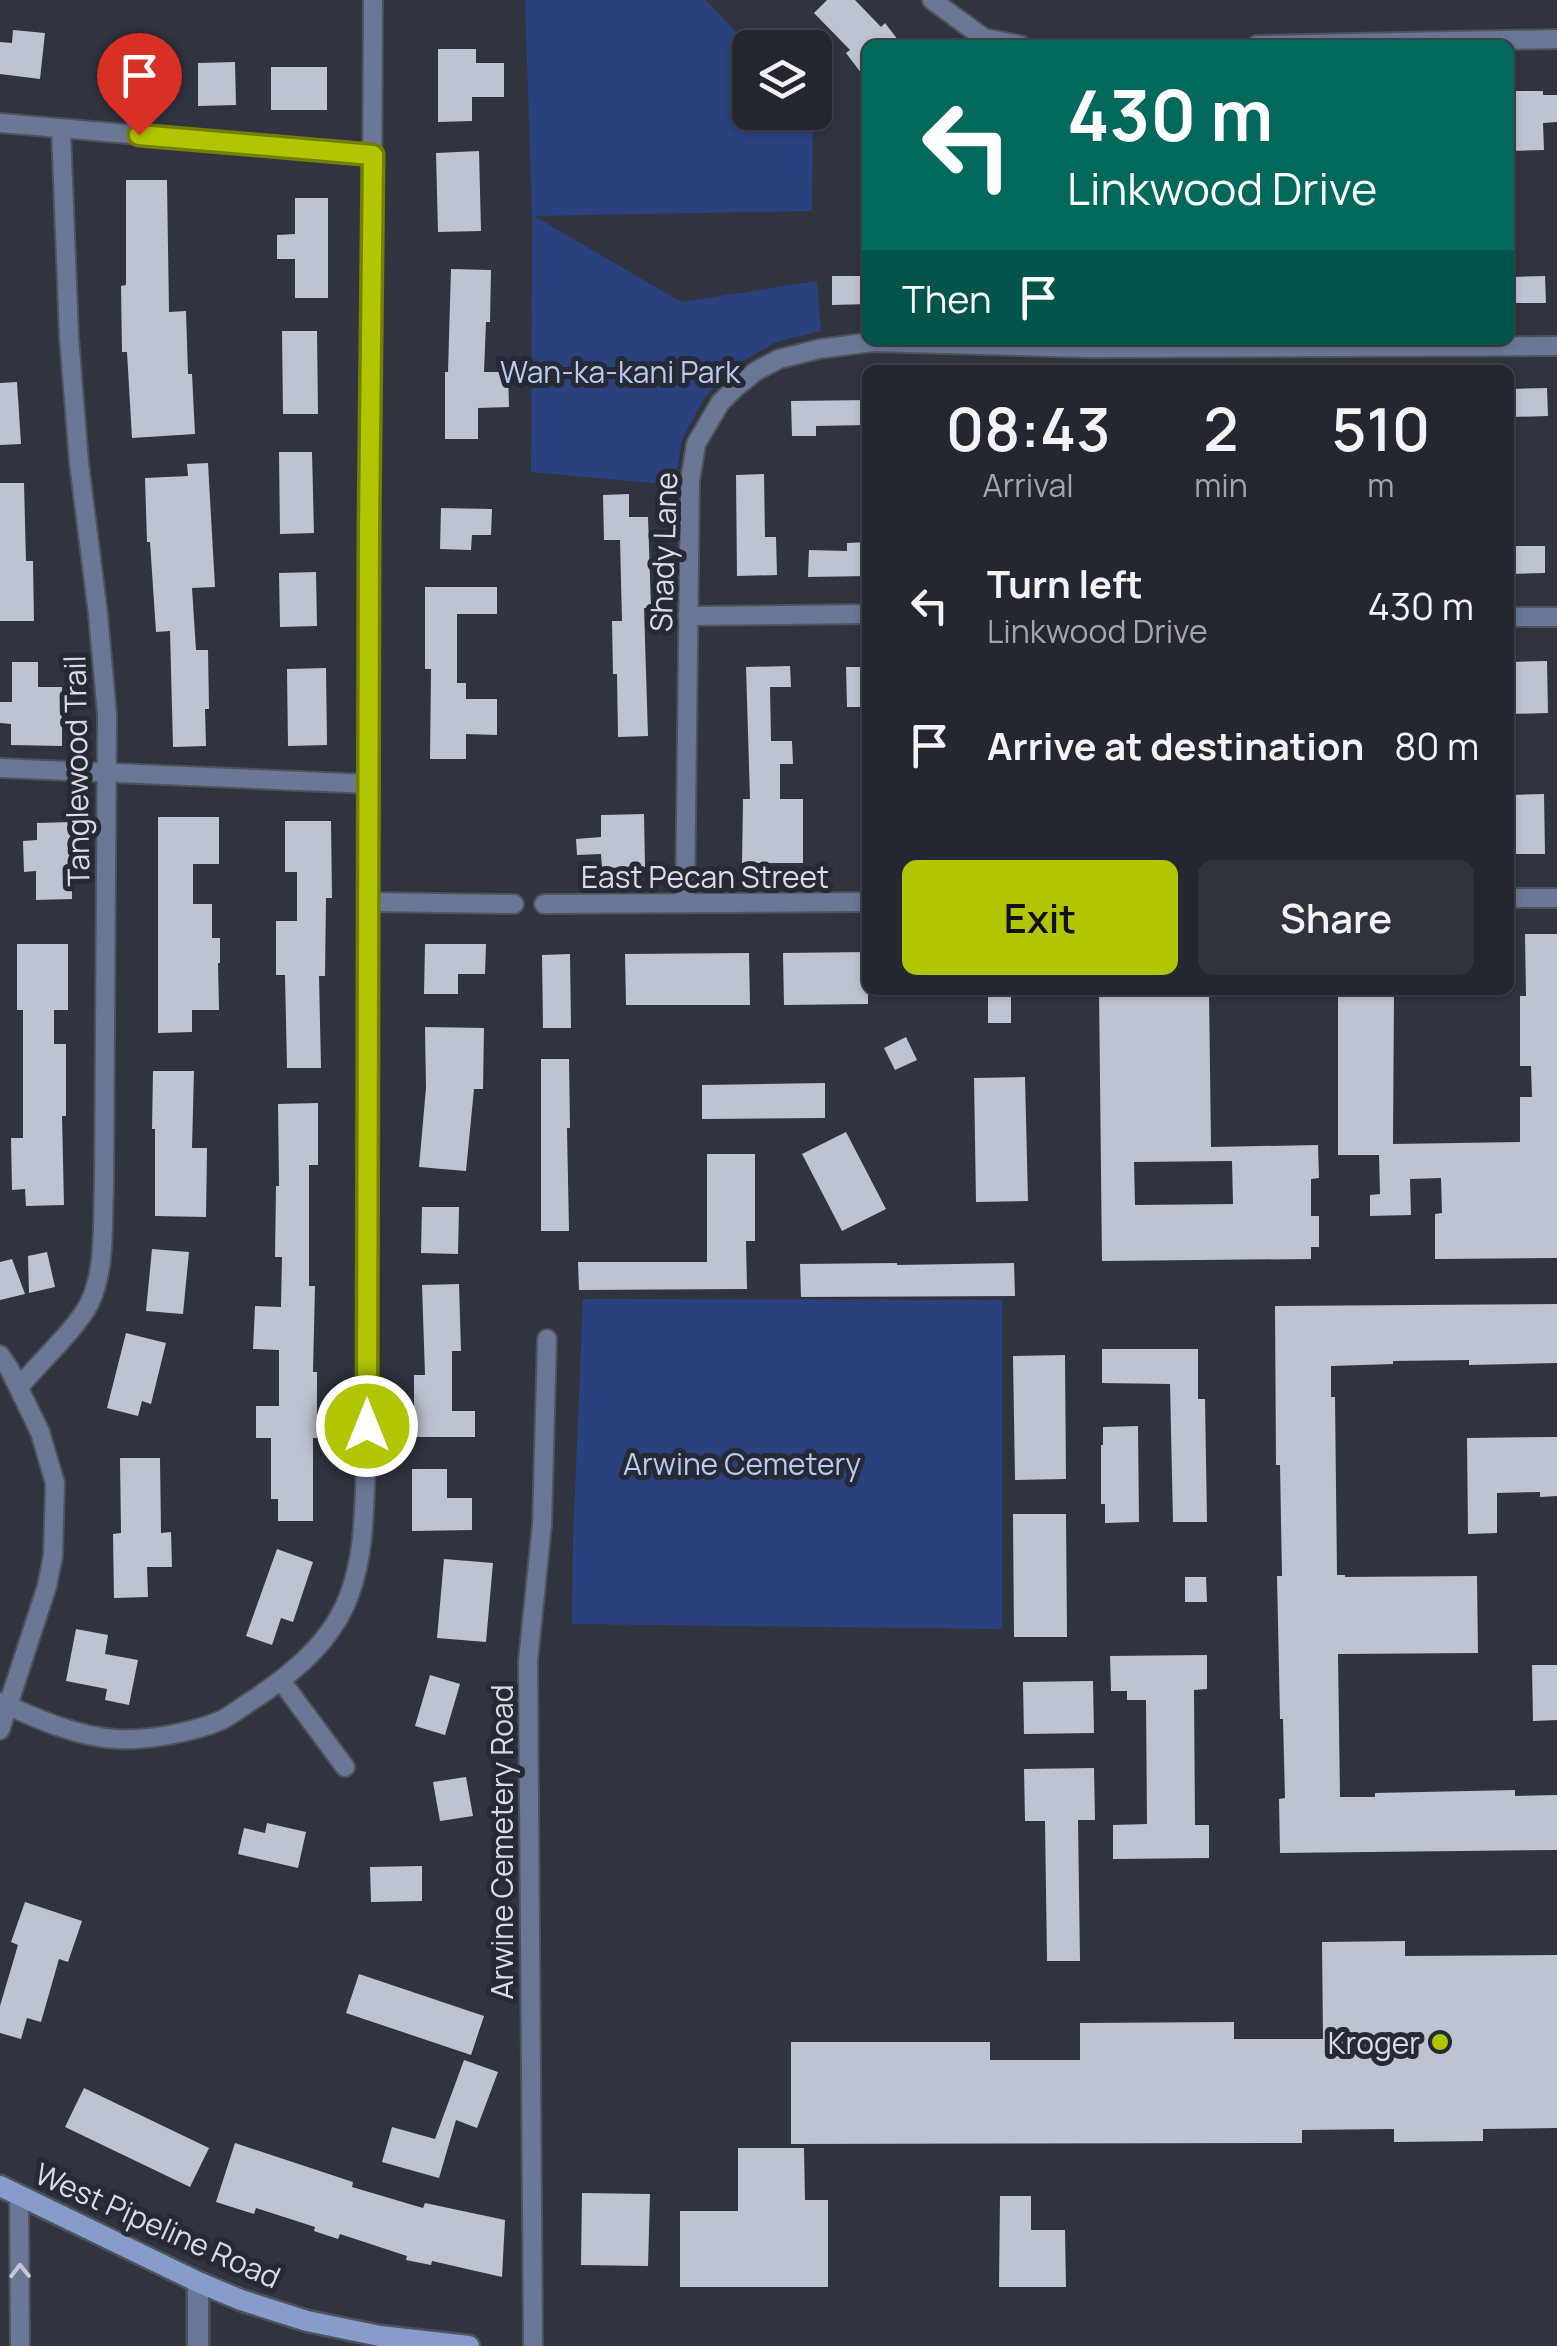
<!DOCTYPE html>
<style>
:root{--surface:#24272f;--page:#30333b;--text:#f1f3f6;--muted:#a3a5aa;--line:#41444b;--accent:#b1c500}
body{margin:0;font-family:Manrope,sans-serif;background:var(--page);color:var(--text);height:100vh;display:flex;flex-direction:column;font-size:38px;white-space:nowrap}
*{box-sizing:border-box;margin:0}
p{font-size:32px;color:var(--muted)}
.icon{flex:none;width:55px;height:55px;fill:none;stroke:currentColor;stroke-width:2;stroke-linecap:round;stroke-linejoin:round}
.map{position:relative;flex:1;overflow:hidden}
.side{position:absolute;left:862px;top:365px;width:652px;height:630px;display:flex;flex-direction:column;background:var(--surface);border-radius:15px;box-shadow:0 2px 8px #0004,0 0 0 2px var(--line)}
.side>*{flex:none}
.hud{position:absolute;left:862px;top:40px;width:652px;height:305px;border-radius:15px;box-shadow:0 2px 8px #0004,0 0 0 2px var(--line);background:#00695c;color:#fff;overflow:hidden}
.buttons{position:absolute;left:732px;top:30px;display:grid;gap:20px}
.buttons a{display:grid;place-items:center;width:100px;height:100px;border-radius:15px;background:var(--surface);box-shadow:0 2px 8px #0004,0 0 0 2px var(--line);font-size:50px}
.pin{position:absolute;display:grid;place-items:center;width:85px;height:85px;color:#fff;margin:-102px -42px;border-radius:50% 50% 50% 0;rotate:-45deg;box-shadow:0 0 10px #0007}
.pin .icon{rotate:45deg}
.me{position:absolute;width:110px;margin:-55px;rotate:0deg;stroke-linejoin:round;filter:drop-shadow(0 0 8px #0008)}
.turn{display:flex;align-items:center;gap:35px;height:210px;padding:0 40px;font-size:45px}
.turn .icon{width:130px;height:130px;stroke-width:2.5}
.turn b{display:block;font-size:70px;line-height:85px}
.then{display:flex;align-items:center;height:95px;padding:0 40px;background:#0003;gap:20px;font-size:38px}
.eta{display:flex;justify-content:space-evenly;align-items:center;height:170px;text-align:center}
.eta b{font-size:60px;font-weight:600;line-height:70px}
.cta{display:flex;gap:20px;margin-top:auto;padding:20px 40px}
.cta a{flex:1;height:115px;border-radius:15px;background:var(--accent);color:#111;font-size:40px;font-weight:600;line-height:115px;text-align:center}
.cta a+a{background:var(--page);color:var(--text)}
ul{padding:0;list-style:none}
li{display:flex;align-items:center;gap:30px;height:140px;padding:0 40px}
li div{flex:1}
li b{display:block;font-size:38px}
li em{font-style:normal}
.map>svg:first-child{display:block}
.green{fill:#2b417e}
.building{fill:#bdc3d1;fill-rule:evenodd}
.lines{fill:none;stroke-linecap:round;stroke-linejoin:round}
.minor-casing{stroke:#4e525d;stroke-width:22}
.tertiary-casing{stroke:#4e525d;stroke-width:25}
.secondary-casing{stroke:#4e525d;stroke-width:25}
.minor{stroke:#6a7795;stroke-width:18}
.tertiary{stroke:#6a7795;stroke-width:20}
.secondary{stroke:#879ccc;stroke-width:20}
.oneway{stroke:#c3c8d3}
.route-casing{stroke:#738000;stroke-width:25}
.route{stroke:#b1c500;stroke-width:18}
.poi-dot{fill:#b1c500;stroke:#262a35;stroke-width:4}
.labels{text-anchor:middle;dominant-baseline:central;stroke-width:10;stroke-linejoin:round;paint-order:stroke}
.park-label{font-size:30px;fill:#b9c9ef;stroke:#262a35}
.street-label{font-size:30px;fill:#d9dce3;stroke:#262a35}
.poi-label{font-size:30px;fill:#d9dce3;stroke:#262a35;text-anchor:end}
</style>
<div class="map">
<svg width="1557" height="2346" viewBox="0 0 1557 2346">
<rect width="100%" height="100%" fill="#30343f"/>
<g class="green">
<polygon points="525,0 706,0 750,47 750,112 810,112 813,115 812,211 534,216 681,302 817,281 821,331 776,342 736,365 704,398 682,440 674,485 531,472 532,215"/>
<polygon points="583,1299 1002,1300 1002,1629 572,1624 573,1540"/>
</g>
<g class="building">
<polygon points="827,0 855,0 881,27 885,23 902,45 868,45 868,82 846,53 850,50 814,13"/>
<polygon points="13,30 45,33 40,79 0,74 0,42 12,43"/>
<polygon points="438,49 476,49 476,63 504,63 504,97 472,97 472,121 438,122"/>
<polygon points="235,62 236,105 198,106 198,63"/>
<rect x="271" y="67" width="56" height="43"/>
<polygon points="1510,91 1543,91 1543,95 1557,95 1557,122 1543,123 1544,150 1510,151"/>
<polygon points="479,151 481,231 438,232 436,153"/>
<polygon points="126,180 167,180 169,312 186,311 188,374 192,374 195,434 132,438 127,352 122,352 121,286 126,285"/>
<polygon points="295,198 328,198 328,298 295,298 295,259 277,259 277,235 295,234"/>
<polygon points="451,269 491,270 490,322 486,322 484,372 508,372 509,407 478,408 478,439 445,439 445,372 448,372"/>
<polygon points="832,276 868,276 868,304 832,305"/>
<polygon points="1545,276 1546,303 1510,303 1510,277"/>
<polygon points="282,331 317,331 318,414 283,414"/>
<polygon points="17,382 21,444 0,445 0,383"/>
<polygon points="1547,388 1548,416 1510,417 1510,389"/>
<polygon points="868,400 868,425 816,426 816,436 792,436 791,401"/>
<polygon points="279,452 312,452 314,533 280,534"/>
<polygon points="208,463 215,587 192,588 196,650 208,650 209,709 205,709 206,746 173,747 170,631 156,632 150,542 147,542 145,478 188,476 187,464"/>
<polygon points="764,474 765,537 776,537 777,575 737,576 736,475"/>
<polygon points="0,483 24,483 26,561 33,561 34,621 0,621"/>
<polygon points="629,494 629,517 648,517 651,608 644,608 648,736 618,737 617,674 613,674 612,621 622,621 620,540 604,540 603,495"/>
<polygon points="441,508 492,509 491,535 472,535 471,550 440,549"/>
<polygon points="868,542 868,576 808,577 809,550 847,551 847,543"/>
<polygon points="1510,546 1545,546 1545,573 1510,574"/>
<polygon points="316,572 317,626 280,627 279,573"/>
<polygon points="425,587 497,587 497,614 457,614 457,683 466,683 466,699 497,699 497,735 466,734 466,759 430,759 431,669 425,669"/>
<polygon points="1547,661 1548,713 1510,714 1510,662"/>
<polygon points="12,662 38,662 38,687 62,687 62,746 11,745 11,724 0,723 0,702 12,702"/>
<polygon points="790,666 791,687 770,687 771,741 792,741 793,764 780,764 780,799 803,799 803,863 742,863 743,799 750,799 746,667"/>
<polygon points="846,667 862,667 863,679 868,679 868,707 847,707"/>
<polygon points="326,668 327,745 288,746 287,669"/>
<polygon points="1544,794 1545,854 1510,854 1510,795"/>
<polygon points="644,814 645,867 602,868 601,854 577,855 576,839 601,837 601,815"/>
<polygon points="158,817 219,817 219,864 193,864 193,904 212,904 212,938 220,938 220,963 218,963 219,1010 192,1010 192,1032 158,1033"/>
<polygon points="285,821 331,821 332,898 326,898 325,976 319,976 321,1068 287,1068 285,975 276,975 276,921 297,921 297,872 285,872"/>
<polygon points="71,822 72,899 36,900 36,871 24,872 23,841 37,840 37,823"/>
<polygon points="1525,934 1557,934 1557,1258 1435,1259 1435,1214 1442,1213 1441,1178 1410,1179 1411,1215 1370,1216 1370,1195 1380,1194 1379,1155 1338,1155 1338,990 1383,990 1384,995 1394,995 1393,1144 1520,1142 1520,1097 1532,1097 1531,1066 1520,1066 1520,996 1526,996"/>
<polygon points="17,944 68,944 68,1010 54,1010 54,1044 66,1044 66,1116 62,1116 64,1205 26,1206 25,1189 12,1190 11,1138 23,1138 23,1010 17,1010"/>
<polygon points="425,944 486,944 485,974 458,974 458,994 424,994"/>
<polygon points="868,952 868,1004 784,1005 783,953"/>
<polygon points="749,953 750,1005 626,1005 625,954"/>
<polygon points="570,954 571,1028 543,1028 542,955"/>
<polygon points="1002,990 1011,990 1011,1023 988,1023 988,997"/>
<path d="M1099,990h110l2,157 107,-2 1,33 -8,1v37h8v31h-8v12l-209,2zM1232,1161l1,43 -98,1 -1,-43z"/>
<polygon points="425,1027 484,1028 483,1089 474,1089 466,1171 419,1167 426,1088"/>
<polygon points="906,1037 917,1060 895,1070 884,1048"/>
<polygon points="541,1059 569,1059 570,1128 567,1128 569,1231 541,1231"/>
<polygon points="153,1071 194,1071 192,1148 207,1148 206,1217 155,1216 155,1129 152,1129"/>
<polygon points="1025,1077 1028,1201 976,1202 974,1078"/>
<polygon points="825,1083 825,1118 702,1119 702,1085"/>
<polygon points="318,1103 318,1165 309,1165 309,1286 315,1286 313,1372 317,1372 317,1438 313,1438 313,1521 278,1521 278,1499 271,1499 271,1438 256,1438 256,1406 279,1406 279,1350 253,1349 255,1306 281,1307 282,1257 275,1257 276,1186 279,1186 278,1104"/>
<polygon points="846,1132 886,1209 842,1231 802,1154"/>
<polygon points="707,1154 755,1154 755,1241 746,1241 747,1289 579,1290 578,1262 707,1262"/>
<polygon points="422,1207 459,1207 458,1254 421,1253"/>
<polygon points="152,1249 189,1252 183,1314 146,1311"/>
<polygon points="47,1252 55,1287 29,1293 28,1256"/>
<polygon points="12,1259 25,1294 0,1300 0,1262"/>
<polygon points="897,1263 897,1265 1014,1263 1015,1296 801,1297 800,1264"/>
<polygon points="459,1284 461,1351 452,1351 452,1411 475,1411 475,1437 414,1437 414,1375 425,1375 422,1285"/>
<polygon points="1557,1304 1557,1363 1469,1365 1469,1360 1393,1361 1393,1364 1331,1366 1331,1397 1335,1397 1337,1575 1345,1575 1345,1577 1477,1576 1478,1653 1338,1654 1340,1797 1375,1797 1375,1793 1515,1790 1515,1796 1557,1795 1557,1850 1280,1853 1279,1799 1285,1798 1283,1719 1280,1719 1277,1576 1282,1576 1280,1465 1276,1465 1275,1306"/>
<polygon points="126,1333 166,1343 151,1404 142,1401 138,1416 107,1408"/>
<polygon points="1102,1349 1198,1349 1198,1399 1205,1399 1207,1522 1173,1522 1170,1384 1102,1383"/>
<polygon points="1065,1355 1066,1479 1015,1480 1013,1356"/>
<polygon points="1138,1426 1139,1522 1105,1523 1105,1504 1101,1504 1101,1445 1103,1445 1103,1427"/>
<polygon points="1557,1437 1557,1496 1540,1497 1540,1492 1497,1493 1497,1533 1468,1534 1467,1438"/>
<polygon points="120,1458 160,1458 161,1533 171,1532 172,1567 147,1567 148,1597 114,1598 113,1534 121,1533"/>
<polygon points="412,1469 447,1469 447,1498 472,1498 472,1530 412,1531"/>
<polygon points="1013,1514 1066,1514 1067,1637 1014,1637"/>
<polygon points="277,1549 313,1562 293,1622 281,1618 272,1645 246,1636"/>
<polygon points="444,1559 493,1563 486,1642 437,1638"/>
<polygon points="1185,1577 1206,1577 1207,1602 1185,1602"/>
<polygon points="76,1629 108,1635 105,1654 138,1660 129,1705 105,1700 107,1689 66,1681"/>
<polygon points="1207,1655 1207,1689 1194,1690 1195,1825 1209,1825 1209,1858 1113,1859 1113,1825 1147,1824 1146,1700 1127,1700 1127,1691 1111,1691 1110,1656"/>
<polygon points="1532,1665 1557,1665 1557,1720 1533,1721"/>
<polygon points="430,1675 460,1684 445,1735 415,1726"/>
<polygon points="1093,1681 1094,1733 1024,1734 1023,1682"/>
<polygon points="1094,1768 1095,1820 1078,1820 1080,1961 1047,1961 1045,1821 1025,1821 1024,1769"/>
<polygon points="466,1777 473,1816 440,1821 433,1782"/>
<polygon points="267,1823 306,1832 298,1868 238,1854 244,1828 265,1833"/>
<polygon points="422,1866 422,1901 371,1902 370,1867"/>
<polygon points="25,1902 82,1921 68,1962 59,1959 41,2022 27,2018 21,2039 0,2033 0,2006 18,1945 11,1942"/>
<polygon points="1405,1941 1405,1956 1557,1955 1557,2128 1483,2129 1483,2141 1394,2142 1394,2129 1302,2130 1302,2143 791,2144 791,2042 990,2042 990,2060 1080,2060 1080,2023 1234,2022 1234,2039 1323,2039 1322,1942"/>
<polygon points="359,1974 484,2016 471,2055 346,2013"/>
<polygon points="464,2060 498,2072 477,2128 456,2120 439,2178 382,2162 392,2127 435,2139"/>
<polygon points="84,2088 209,2148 190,2187 65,2127"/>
<polygon points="235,2143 353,2182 352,2187 423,2208 425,2203 505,2220 502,2277 432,2261 431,2265 406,2260 407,2256 340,2234 338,2239 314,2231 315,2227 256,2208 254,2214 216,2202"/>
<polygon points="738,2148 804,2148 805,2200 828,2200 828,2287 680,2287 680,2211 738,2211"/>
<polygon points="582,2193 650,2194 648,2266 581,2265"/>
<polygon points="1000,2196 1031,2196 1031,2230 1065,2230 1066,2287 999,2287"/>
</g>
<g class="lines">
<g class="minor-casing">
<g id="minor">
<polyline points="932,0 984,38 1020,45"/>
<polyline points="1257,45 1557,39"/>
<polyline points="0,123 373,155"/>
<polyline points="688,616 868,614"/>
<polyline points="1510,617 1557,617"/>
<polyline points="0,768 370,784"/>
<polyline points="1510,898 1557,898"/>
<polyline points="370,902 514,904"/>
<polyline points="685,903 690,481 696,444 720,403 735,388 756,371 779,359 819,349 872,342 1091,348 1557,346"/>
<polyline points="544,904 868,902"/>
<polyline points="0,1355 9,1368 40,1432 55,1483 53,1556 47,1586 0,1730"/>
<path d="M19,1387c19,-23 58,-59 70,-83 17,-34 13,-79 15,-115l3,-474 -9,-101 -19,-151 -10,-126 -8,-208"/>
<polyline points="282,1682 345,1767"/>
<path d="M0,1702c35,16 77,35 117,37 30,2 77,-7 105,-19 9,-5 17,-11 26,-17 42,-27 85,-61 102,-110 15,-41 14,-87 16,-130l7,-1463"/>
<polyline points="19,2195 20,2346"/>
<polyline points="533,2346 528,1661 542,1525 547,1339"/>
</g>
</g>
<g class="tertiary-casing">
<polyline id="tertiary" points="198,2282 198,2346"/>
</g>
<g class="secondary-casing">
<polyline id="secondary" points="0,2186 198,2282 241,2300 307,2321 380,2336 469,2346"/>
</g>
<use href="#minor" class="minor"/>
<use href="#tertiary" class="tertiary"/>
<use href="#secondary" class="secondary"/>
</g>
<defs><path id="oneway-chevron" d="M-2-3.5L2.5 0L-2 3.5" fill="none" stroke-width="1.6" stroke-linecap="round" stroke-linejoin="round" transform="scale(2.5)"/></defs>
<use class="oneway" href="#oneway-chevron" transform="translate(20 2271) rotate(-91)"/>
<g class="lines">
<g class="route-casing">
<polyline id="route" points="139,135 373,155 369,529 367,1426"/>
</g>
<use href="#route" class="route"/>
</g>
<circle class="poi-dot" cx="1440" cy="2042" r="10"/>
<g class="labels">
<g class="park-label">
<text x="620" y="371">Wan-ka-kani Park</text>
<text x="742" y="1463">Arwine Cemetery</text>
</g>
<g class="street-label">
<text transform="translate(663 552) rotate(-88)">Shady Lane</text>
<text transform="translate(76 771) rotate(-91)">Tanglewood Trail</text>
<text x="705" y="876">East Pecan Street</text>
<text transform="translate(501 1842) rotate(-90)">Arwine Cemetery Road</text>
<text transform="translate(158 2225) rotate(24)">West Pipeline Road</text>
</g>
<g class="poi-label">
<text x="1420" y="2042">Kroger</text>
</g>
</g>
</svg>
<div class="buttons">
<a><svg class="icon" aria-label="layers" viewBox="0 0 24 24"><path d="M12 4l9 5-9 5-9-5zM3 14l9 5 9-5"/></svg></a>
</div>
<div class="pin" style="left:139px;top:135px;background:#d93025"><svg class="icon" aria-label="arrive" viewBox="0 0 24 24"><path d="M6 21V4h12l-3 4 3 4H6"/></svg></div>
<svg class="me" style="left:367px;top:1426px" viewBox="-20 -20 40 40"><circle r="17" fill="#b1c500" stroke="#fff" stroke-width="3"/><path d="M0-11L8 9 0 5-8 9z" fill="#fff"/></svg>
<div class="hud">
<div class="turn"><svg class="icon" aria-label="left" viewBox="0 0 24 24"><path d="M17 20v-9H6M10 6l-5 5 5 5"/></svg><div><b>430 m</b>Linkwood Drive</div></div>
<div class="then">Then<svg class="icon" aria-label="arrive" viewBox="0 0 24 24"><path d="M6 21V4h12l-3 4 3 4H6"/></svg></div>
</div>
<section class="side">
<div class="eta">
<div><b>08:43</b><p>Arrival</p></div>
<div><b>2</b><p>min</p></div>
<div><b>510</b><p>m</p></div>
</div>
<ul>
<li><svg class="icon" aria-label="left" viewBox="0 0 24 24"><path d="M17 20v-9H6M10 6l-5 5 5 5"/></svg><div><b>Turn left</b><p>Linkwood Drive</p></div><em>430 m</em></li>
<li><svg class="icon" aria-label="arrive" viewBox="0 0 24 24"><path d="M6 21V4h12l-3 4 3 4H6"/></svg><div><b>Arrive at destination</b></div><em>80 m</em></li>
</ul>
<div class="cta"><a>Exit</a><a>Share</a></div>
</section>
</div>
